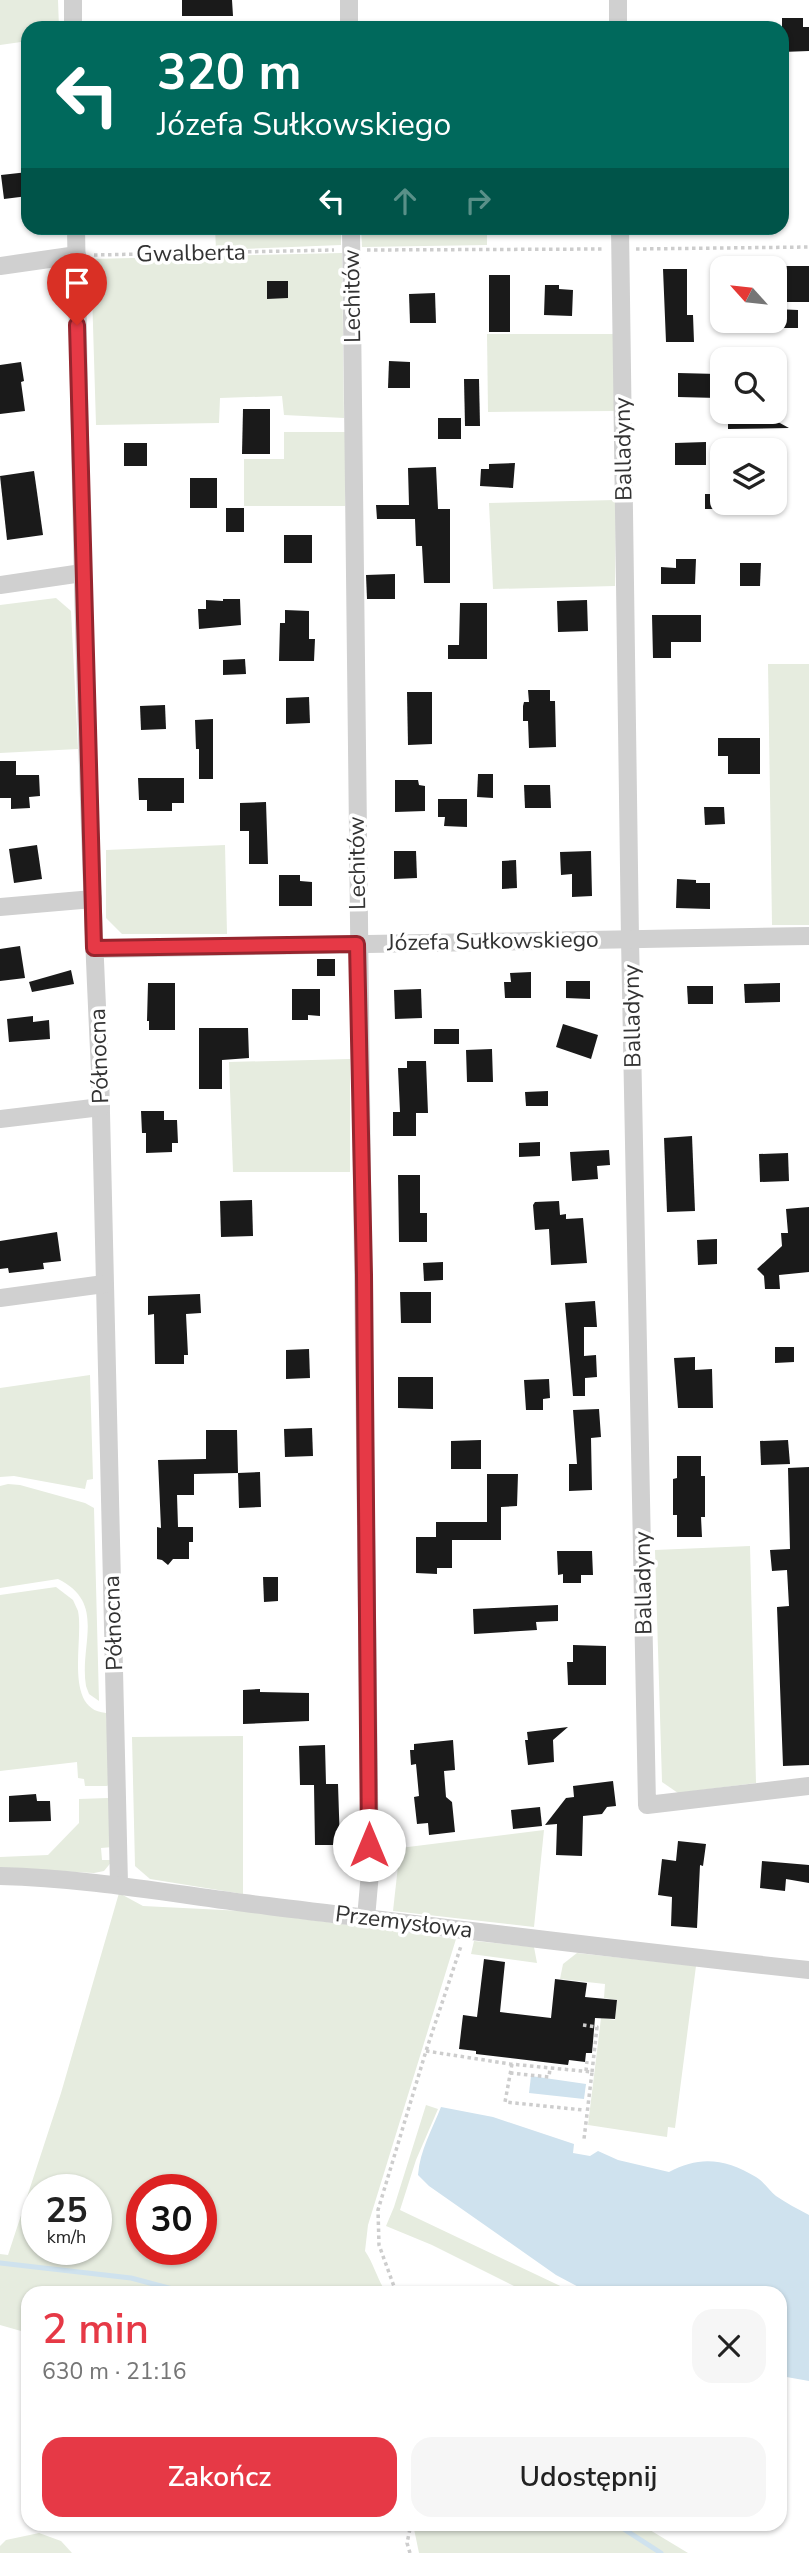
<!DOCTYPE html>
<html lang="pl">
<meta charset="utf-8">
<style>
:root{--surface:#fff;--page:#f6f6f6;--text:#222;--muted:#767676;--accent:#e63946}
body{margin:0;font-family:"Nunito Sans",sans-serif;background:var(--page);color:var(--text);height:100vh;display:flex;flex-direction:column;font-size:26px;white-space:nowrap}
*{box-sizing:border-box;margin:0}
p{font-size:23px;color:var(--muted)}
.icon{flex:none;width:38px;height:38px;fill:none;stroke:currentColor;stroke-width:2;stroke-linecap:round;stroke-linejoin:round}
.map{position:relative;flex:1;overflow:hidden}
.drawer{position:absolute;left:21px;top:2286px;width:766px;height:245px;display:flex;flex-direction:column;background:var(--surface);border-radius:21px;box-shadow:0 2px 5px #0004}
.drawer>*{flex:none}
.top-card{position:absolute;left:21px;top:21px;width:768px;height:214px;border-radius:21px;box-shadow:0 2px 5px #0004;background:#00695c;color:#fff;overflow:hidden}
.needle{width:46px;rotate:297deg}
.tools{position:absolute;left:710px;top:256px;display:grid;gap:14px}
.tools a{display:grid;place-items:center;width:77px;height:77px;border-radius:14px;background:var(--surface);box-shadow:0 2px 5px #0004;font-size:35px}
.speed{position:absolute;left:21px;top:2174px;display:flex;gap:14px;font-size:35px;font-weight:700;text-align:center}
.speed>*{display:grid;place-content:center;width:91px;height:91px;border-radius:50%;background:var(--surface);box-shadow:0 2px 5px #0004;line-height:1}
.speed small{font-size:18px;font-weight:400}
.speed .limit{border:10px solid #d22;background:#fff;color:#111}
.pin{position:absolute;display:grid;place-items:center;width:60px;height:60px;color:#fff;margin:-72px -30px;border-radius:50% 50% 50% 0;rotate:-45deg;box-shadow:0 0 7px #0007}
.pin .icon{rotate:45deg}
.me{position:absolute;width:77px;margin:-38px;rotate:0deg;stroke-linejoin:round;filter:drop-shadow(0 0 5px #0008)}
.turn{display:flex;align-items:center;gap:24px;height:147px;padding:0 21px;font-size:32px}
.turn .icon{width:91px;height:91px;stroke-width:2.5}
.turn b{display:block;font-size:49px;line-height:60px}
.lanes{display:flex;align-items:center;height:66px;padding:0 21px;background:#0003;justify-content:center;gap:35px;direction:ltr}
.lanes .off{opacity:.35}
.round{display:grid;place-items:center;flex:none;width:74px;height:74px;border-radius:21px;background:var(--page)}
.headline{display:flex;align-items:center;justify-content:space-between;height:119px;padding:0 21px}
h1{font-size:42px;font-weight:600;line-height:52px;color:var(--accent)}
.cta{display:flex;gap:14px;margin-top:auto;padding:14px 21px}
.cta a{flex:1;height:80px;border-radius:21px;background:var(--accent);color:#fff;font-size:28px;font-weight:600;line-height:80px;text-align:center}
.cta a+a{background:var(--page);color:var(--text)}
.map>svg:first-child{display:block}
.green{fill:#e6ecdf;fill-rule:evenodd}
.water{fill:#cfe2ee}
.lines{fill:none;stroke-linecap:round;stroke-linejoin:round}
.stream{stroke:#cfe2ee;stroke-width:5}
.building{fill:#1a1a1a}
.path{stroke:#cdcdcd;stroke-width:3.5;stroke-dasharray:3.5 3.5;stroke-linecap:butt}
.minor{stroke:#d0d0d0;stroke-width:18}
.route-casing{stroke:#96252e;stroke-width:18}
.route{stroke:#e63946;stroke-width:12}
.labels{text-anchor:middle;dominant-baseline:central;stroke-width:7;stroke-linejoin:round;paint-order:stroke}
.street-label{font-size:23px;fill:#333;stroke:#fff}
</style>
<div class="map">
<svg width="809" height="2553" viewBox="0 0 809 2553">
<rect width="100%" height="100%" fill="#fff"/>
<g class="green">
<polygon points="0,0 58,0 59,28 28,28 28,41 0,45"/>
<polygon points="215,228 341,228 341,245 216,250"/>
<polygon points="361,228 487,228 487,245 362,247"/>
<polygon points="342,253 344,418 284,415 282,396 220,398 219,423 96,425 91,259"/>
<polygon points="487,334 614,334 616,411 488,412"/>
<polygon points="284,432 345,432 345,506 244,506 244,459 284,459"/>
<polygon points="616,500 615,586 493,589 489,503"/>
<polygon points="56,598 71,611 78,749 0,753 0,605"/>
<polygon points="768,664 809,664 809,925 772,925"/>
<polygon points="225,845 227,934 122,934 106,918 106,850"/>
<polygon points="350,1059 350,1172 233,1172 229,1062"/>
<polygon points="90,1375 93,1479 87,1480 85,1489 14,1476 0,1477 0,1388"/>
<path d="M8,1484l12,1 65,18 9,5 5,193 -10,-7 -3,-8c-7,-41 21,-83 -28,-107l-58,9v-102z"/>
<polygon points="750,1546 756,1783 678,1793 662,1782 655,1550"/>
<path d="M56,1587l17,13 5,11c6,29 -15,99 28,102l5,70 -4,3h-22l-1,-7 -6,-1 -1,-16 -77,9v-176z"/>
<polygon points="243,1736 243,1894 150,1879 135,1866 132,1737"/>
<polygon points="108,1798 111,1802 113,1847 101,1848 102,1860 113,1860 104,1871 94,1873 0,1868 0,1857 48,1855 79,1823 79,1799"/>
<polygon points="544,1830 534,1927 393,1911 400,1848"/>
<path d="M119,1893l24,13 100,5 213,28 -88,286 -3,26c9,13 12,28 21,41h-358v41l-28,-8v-71l8,1 53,-162zM37,2189h59v60h-59zM142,2189h59v60h-59z"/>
<polygon points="474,1941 534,1947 537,1963 471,1954"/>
<polygon points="577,1953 696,1966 675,2128 668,2127 667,2137 588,2125 601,2018 615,2020 617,2000 604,1998 605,1984 560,1979 563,1964"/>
<polygon points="426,2105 438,2109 416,2160 400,2210 573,2292 526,2292 432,2245 386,2226 394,2207"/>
<polygon points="413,2524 640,2524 688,2553 419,2553"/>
<polygon points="39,2533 61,2541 72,2553 0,2553 0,2546 6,2540"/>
</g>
<g class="water">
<polygon points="531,2076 586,2084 584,2099 529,2093"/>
<path d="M441,2107l52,10 81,27 -1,9 17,3 8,-5 20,9 51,12c31,-17 57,-13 87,5 8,5 13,13 20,19 10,7 22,13 33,19v166l-28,-5 -1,-84h-192l-32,-17 -127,-89 -11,-11c2,-25 14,-45 23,-68z"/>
</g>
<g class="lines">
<g class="stream">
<polyline points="0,2263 131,2278 176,2290 199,2292"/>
<polyline points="570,2524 598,2524"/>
<polyline points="616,2524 661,2553"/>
</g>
</g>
<g class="building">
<polygon points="182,0 232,0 233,16 182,16"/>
<polygon points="782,18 803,18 803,27 809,27 809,51 782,52"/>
<polygon points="28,172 28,196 4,199 1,175"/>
<polygon points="785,266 809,266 809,302 786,302"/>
<polygon points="663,269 687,269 687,315 693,315 694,342 666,342"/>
<rect x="489" y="275" width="21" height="57"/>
<polygon points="267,281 288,281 288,298 267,299"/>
<polygon points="545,285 559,285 559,289 573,290 572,316 544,315"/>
<polygon points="435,293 436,323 410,323 409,294"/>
<polygon points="775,309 798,310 798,328 775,328"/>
<polygon points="389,361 410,362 410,388 388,388"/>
<polygon points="21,362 24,381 21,382 25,411 0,414 0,365"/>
<polygon points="678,373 718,374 718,398 678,397"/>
<polygon points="464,379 479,379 480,426 465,426"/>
<polygon points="243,409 270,409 270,454 242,454"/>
<polygon points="728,411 758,411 789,428 728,429"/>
<rect x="438" y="418" width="23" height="21"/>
<polygon points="706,442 706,465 675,465 675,443"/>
<rect x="124" y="443" width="23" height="23"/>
<polygon points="515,463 513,488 480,486 481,469 489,469 489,464"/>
<polygon points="436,467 438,509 450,509 450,583 424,583 422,546 416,546 415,519 377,519 376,505 409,505 408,468"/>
<polygon points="34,471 43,535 7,540 0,476"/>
<rect x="190" y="478" width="27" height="30"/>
<rect x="705" y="494" width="18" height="15"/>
<rect x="226" y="508" width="18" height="24"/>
<rect x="284" y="535" width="28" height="28"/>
<polygon points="676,559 696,559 695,584 661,584 661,567 676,568"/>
<polygon points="740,563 761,563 760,586 740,586"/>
<polygon points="395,574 395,599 367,599 366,575"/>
<polygon points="223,599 240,599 241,625 199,629 198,609 206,609 206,600 223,601"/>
<polygon points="587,600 588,631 558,632 557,601"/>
<polygon points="460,603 487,603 487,659 448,659 448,645 459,645"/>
<polygon points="285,610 309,611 309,639 315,639 314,661 279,661 280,623 285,623"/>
<polygon points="652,615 701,615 701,642 671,642 671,658 653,658"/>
<polygon points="245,659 246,674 223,675 223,660"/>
<polygon points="528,690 550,690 550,701 555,701 556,747 529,748 528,721 523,721 523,706 524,702 529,702"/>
<polygon points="407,692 432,692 432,744 408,745"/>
<polygon points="309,697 310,723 286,724 286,698"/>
<polygon points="165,705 166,729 141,730 140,706"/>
<polygon points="213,719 213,779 199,779 199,749 196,749 195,720"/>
<polygon points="718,738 760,738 760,774 728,774 728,756 718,756"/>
<polygon points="0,761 16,761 16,775 39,775 40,796 29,797 30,808 11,809 11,798 0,798"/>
<polygon points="478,774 493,774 493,798 477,797"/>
<polygon points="138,778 184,778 184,803 172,803 172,811 147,811 147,800 139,800"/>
<polygon points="395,780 418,780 419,785 425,786 425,811 395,812"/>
<polygon points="524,785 550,785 551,808 525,808"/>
<polygon points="438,799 467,799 467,827 444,826 445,817 438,817"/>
<polygon points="266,802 268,864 249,864 249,831 240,831 240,803"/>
<polygon points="704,807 724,807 725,824 705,825"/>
<polygon points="37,845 42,879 14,883 9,849"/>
<polygon points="394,851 416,851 417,878 394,879"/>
<polygon points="591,851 592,896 572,897 572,874 561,875 560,852"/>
<polygon points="516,860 517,888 502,889 502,861"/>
<polygon points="279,875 300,875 300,881 312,882 312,906 279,906"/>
<polygon points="677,879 696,880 696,883 710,883 710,909 676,908"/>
<polygon points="20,946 25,978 0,981 0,949"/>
<rect x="317" y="959" width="18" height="17"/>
<polygon points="71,970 74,984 32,992 29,982"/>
<polygon points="531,972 531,998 505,998 504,982 511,982 510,973"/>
<polygon points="566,981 590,981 590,999 566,998"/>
<polygon points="148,983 175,983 175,1030 149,1030 149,1021 147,1021"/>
<polygon points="780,983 780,1002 745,1003 744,984"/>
<polygon points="687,986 713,986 713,1004 688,1004"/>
<polygon points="292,989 320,989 320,1016 308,1015 308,1020 292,1020"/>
<polygon points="421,989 422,1018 395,1019 394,990"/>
<polygon points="33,1016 33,1022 49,1020 50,1039 9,1042 7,1019"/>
<polygon points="563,1024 598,1035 591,1059 556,1047"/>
<polygon points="199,1028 248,1028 249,1058 222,1060 222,1089 199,1089"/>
<rect x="434" y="1029" width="25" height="15"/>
<polygon points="492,1049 493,1082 467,1082 466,1050"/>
<polygon points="407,1061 426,1061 428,1113 416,1113 416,1136 393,1136 393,1112 400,1112 398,1068 407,1068"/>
<polygon points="548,1091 548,1106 526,1106 525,1092"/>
<polygon points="141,1111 164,1111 164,1120 177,1120 178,1143 172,1143 172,1152 146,1153 146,1133 142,1133"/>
<polygon points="692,1136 695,1211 667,1212 664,1138"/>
<polygon points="540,1142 540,1156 519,1157 519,1143"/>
<polygon points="609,1150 610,1165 597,1166 598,1179 572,1181 570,1152"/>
<polygon points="788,1153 789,1181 760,1182 759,1154"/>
<polygon points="398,1175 420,1175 420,1213 427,1213 427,1242 399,1242"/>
<polygon points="252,1200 253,1236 221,1237 220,1201"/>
<polygon points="559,1201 560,1215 566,1214 566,1219 583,1218 587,1263 551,1265 549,1229 535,1230 533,1205 535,1202"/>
<polygon points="809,1207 809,1272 779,1275 780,1289 765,1289 764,1276 757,1269 782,1246 781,1233 788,1233 786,1209"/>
<polygon points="57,1232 61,1261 43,1263 44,1269 9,1273 8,1268 0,1269 0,1241"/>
<polygon points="717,1239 717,1264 698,1265 697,1240"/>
<polygon points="443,1262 443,1280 424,1281 423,1263"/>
<polygon points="400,1292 431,1292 431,1323 401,1323"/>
<polygon points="200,1294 201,1313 186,1314 188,1355 184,1355 184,1364 155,1364 154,1314 148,1315 148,1296"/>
<polygon points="595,1301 597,1327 584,1327 584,1356 596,1355 597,1377 585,1378 585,1396 573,1396 565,1303"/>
<polygon points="775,1347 794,1347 794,1362 775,1363"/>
<polygon points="309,1349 310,1378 286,1379 286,1350"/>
<polygon points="695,1357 695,1370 712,1369 713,1408 678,1408 674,1358"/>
<polygon points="398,1377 433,1377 433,1409 398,1408"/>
<polygon points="549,1379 550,1398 543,1399 543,1410 526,1410 524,1380"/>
<polygon points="599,1409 601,1437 591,1438 592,1490 569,1491 569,1464 577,1464 573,1410"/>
<polygon points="312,1428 313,1456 285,1457 284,1429"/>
<polygon points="206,1430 237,1430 238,1473 260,1472 261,1507 239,1508 238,1473 194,1474 194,1495 177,1495 178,1527 193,1527 193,1542 189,1542 189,1559 173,1559 168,1565 162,1560 157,1559 157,1527 161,1528 158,1460 206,1459"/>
<polygon points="481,1440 481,1469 451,1469 451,1441"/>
<polygon points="788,1440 790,1464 761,1465 760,1441"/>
<polygon points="677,1456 701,1456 701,1476 705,1476 705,1517 701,1517 702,1537 677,1537 677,1515 673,1515 673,1479 677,1478"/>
<polygon points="809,1467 809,1765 783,1766 777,1607 789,1606 787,1570 772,1571 770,1550 790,1549 788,1468"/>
<polygon points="487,1474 518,1474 517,1506 501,1507 501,1540 452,1540 452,1568 437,1568 437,1574 416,1573 416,1537 436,1537 436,1522 487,1522"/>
<polygon points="557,1551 592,1551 593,1575 581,1575 581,1583 563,1583 563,1574 558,1575"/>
<polygon points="263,1577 278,1577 278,1601 264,1602"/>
<polygon points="558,1605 558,1621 536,1622 537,1630 474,1634 473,1609"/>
<polygon points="573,1645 606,1646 606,1685 568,1685 567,1662 573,1662"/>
<polygon points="260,1689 260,1692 309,1693 309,1721 243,1724 243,1690"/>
<polygon points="568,1727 553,1740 554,1762 528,1765 525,1740 528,1740 527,1732"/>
<polygon points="453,1740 455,1770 444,1771 446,1797 452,1802 455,1832 429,1835 428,1823 417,1824 414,1797 419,1796 416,1764 411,1765 410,1750 414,1750 414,1744"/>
<polygon points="325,1745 326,1784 338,1784 340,1845 315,1845 314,1785 300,1785 299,1746"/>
<polygon points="613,1781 616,1806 607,1807 602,1814 583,1816 582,1856 556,1855 557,1824 545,1825 566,1798 574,1797 573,1786"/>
<polygon points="36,1794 37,1801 50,1801 51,1821 9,1822 9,1796"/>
<polygon points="540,1807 542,1826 513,1829 511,1810"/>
<polygon points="678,1841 706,1844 703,1866 700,1865 697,1928 671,1926 672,1897 658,1895 662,1859 676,1861"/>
<polygon points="762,1861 809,1865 809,1883 786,1879 785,1891 760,1888"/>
<polygon points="484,1959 505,1962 500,2012 551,2018 555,1979 587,1983 585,1997 617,2000 615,2019 595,2018 592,2053 586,2053 585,2062 569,2060 568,2065 476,2054 476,2051 459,2049 463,2015 477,2017"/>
</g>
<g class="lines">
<g class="path">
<polyline points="636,249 809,247"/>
<polyline points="367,250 604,249"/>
<polyline points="94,255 334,250"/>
<polyline points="583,2025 597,2027 592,2072"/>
<polyline points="426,2051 510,2064 592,2072 584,2139"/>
<polyline points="512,2064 505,2102 583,2110"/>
<polyline points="586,2071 587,2061"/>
<polyline points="510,2073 549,2077 550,2068"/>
<polyline points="396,2292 379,2245 378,2210 426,2051 461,1946"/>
<polyline points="410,2553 407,2543 411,2524"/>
</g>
<g class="minor">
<polyline points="73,0 73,28"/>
<polyline points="349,0 349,28"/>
<polyline points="618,0 618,28"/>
<path d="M76,228c5,280 10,561 24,842l19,814"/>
<polyline points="351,228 370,1873 366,1918"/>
<polyline points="620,228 630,939 647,1805 809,1786"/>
<polyline points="0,266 77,255"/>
<polyline points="0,585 82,573"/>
<polyline points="0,907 93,899"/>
<polyline points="94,949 809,936"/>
<polyline points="0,1119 101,1107"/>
<polyline points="0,1298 104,1284"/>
<path d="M0,1876c90,2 178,19 268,30 180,22 360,45 541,64"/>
</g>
</g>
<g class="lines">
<g class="route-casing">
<polyline id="route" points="77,325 94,948 357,944 364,1275 369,1845"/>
</g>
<use href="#route" class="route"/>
</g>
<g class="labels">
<g class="street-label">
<text transform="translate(191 253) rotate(-1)">Gwalberta</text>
<text transform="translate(352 296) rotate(-91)">Lechitów</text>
<text transform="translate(623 449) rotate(-91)">Balladyny</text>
<text transform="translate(357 863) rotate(-91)">Lechitów</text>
<text transform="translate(493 941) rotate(-1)">Józefa Sułkowskiego</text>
<text transform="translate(632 1016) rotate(-91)">Balladyny</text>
<text transform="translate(99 1056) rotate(-92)">Północna</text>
<text transform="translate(643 1583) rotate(-91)">Balladyny</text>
<text transform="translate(113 1623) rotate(-92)">Północna</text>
<text transform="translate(404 1922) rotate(7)">Przemysłowa</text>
</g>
</g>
</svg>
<div class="tools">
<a><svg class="needle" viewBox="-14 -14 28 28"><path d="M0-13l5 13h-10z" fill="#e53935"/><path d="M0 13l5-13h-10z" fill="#767676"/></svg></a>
<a><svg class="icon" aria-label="search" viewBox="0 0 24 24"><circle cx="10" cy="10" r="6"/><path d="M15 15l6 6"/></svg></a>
<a><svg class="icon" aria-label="layers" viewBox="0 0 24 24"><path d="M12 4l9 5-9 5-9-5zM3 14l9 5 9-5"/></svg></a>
</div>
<div class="speed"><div>25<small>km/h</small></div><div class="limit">30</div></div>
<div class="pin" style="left:77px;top:325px;background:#d93025"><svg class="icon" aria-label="arrive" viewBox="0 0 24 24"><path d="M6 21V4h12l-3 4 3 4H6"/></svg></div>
<svg class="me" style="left:369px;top:1845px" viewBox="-20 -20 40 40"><circle r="19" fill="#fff"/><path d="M0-13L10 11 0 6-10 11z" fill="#e63946"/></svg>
<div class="top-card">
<div class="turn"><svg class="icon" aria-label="left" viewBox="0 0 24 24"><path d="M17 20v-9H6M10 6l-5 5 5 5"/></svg><div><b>320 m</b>Józefa Sułkowskiego</div></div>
<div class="lanes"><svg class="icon" aria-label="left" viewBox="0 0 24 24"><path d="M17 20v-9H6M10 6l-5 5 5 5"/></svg><svg class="icon off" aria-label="ahead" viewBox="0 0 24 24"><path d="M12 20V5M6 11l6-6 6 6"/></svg><svg class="icon off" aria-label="right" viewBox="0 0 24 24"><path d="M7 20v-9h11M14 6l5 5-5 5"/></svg></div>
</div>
<section class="drawer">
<div class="headline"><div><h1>2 min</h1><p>630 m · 21:16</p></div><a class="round"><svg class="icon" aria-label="close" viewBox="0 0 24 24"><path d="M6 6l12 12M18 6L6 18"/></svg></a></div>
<div class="cta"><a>Zakończ</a><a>Udostępnij</a></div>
</section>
</div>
